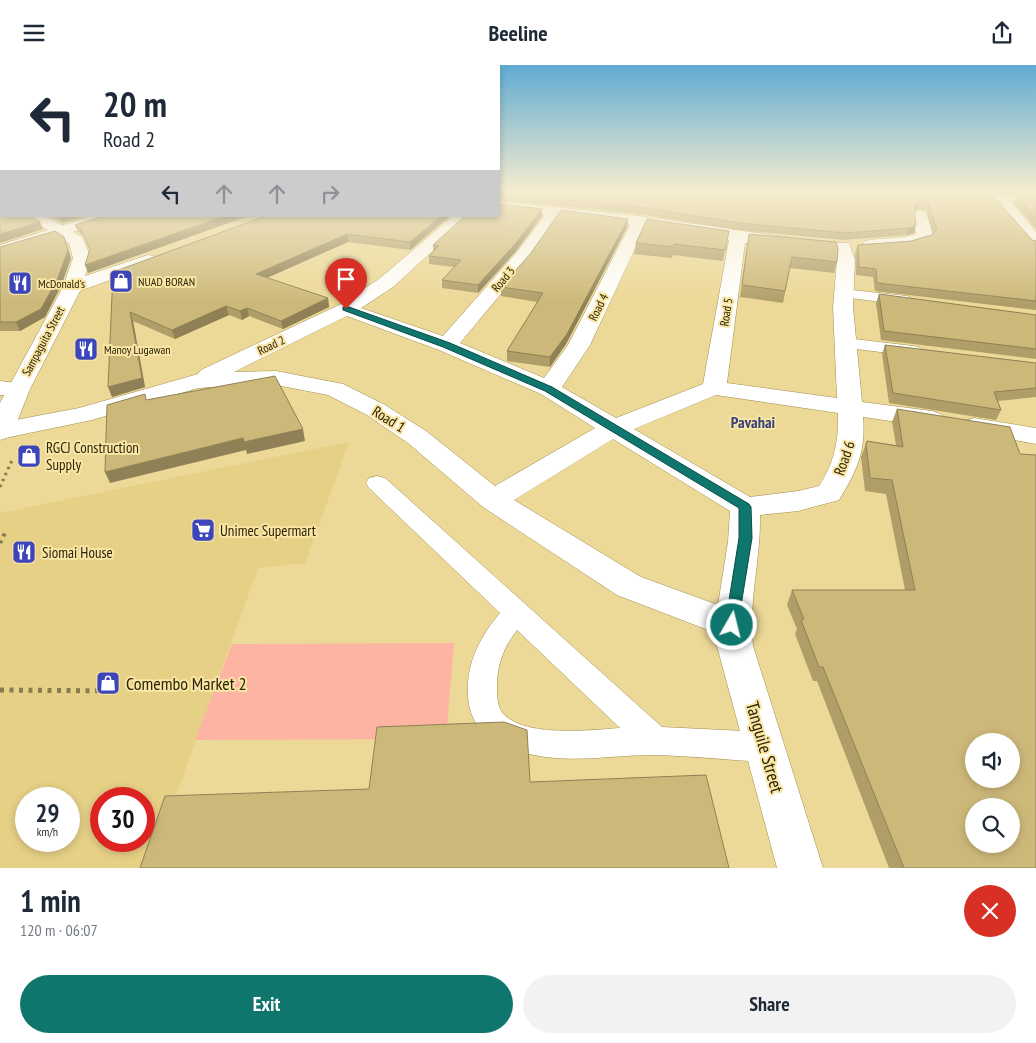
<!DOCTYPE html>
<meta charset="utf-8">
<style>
:root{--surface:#fff;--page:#f2f2f3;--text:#1f2937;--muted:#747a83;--accent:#0f766e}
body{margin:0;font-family:"PT Sans Narrow",sans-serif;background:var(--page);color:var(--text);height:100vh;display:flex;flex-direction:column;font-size:19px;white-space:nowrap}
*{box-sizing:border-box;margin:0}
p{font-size:16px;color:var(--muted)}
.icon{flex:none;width:28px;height:28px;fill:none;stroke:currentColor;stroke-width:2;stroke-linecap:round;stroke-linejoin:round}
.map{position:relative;height:803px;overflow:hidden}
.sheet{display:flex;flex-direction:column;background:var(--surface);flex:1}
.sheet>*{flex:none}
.banner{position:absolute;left:0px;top:0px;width:500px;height:152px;box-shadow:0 2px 8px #0003;background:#fff;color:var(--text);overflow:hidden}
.tools{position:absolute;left:965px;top:668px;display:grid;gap:10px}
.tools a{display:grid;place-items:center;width:55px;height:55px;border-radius:50%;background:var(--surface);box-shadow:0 2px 8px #0003;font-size:25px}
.speed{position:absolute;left:15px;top:722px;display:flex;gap:10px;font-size:25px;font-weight:700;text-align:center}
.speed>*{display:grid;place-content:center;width:65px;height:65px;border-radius:50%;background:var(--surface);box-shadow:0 2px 8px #0003;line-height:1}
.speed small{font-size:12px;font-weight:400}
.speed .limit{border:8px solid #d22;background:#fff;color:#111}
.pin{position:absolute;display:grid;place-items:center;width:42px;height:42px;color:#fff;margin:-51px -21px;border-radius:50% 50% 50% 0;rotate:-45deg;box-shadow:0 0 5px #0007}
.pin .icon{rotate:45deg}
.me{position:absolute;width:55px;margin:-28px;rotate:8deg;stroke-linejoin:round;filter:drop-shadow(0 0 4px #0008)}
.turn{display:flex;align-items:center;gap:18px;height:105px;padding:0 20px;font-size:22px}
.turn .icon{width:65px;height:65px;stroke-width:2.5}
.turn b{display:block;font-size:35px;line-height:42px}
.lanes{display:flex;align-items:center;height:48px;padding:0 20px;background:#0003;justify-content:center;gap:25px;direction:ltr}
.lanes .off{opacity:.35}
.round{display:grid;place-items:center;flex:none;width:52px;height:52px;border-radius:26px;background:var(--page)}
.headline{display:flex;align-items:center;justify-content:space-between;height:85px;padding:0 20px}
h1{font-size:30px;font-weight:600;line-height:38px}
.cta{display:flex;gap:10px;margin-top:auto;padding:10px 20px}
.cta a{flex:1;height:58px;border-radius:30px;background:var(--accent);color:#fff;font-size:20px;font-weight:600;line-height:58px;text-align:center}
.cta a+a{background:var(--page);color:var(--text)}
header{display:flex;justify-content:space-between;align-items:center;height:65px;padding:0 20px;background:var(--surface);font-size:22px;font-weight:600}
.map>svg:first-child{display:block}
.built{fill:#e6d086;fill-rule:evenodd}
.green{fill:#feb4a3}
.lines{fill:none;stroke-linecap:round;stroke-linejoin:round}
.service-casing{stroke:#a28f50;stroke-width:1}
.minor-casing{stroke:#a28f50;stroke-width:1}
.tertiary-casing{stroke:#a28f50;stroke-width:1}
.path-far2{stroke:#897b4e;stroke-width:3;stroke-dasharray:2.5 4;stroke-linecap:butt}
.path-far1{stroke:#897b4e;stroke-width:4;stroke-dasharray:3 4.5;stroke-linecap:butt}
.path{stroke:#897b4e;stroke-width:5;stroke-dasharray:4 5.5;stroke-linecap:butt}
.service{fill:#fff;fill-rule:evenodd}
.minor{fill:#fff;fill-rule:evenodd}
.tertiary{fill:#fff;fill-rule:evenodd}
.wall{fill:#af9e68}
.shaded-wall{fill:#8f8155}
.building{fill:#ccb879;stroke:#8f8155;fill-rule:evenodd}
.route{fill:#0f766e;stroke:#0a4d48}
.labels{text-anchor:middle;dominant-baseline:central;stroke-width:4;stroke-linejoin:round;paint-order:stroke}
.far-street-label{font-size:12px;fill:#2c2409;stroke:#f9e5a4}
.far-poi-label{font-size:12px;fill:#2c2409;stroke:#f9e5a4;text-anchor:start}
.street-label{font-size:15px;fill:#2c2409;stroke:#f9e5a4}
.poi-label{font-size:15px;fill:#2c2409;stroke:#f9e5a4;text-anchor:start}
.neighbourhood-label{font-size:16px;font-weight:bold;fill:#37427d;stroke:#f9e5a4}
.near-poi-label{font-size:18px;fill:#2c2409;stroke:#f9e5a4;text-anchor:start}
.near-street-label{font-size:18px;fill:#2c2409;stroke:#f9e5a4}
</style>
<header><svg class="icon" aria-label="menu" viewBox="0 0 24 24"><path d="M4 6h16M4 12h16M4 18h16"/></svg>Beeline<svg class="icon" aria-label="share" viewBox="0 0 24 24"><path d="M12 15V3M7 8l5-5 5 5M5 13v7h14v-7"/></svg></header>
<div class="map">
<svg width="1036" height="803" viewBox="0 0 1036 803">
<rect width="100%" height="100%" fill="#ecd897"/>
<path class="built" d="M349,377l-44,121 -47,5 -108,300h-150v-355zM26,734h43v42h-43zM101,734h43v42h-43z"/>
<polygon class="green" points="454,578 446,674 195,675 232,579"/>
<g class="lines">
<g class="service-casing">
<g id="service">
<polygon points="994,130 1036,131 1036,137 990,135 988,133 990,131"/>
<polygon points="843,224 907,231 912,233 915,236 912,239 907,241 838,231 836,228 838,225"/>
<polygon points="846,273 913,281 919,282 921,286 919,290 913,291 840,282 838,278 840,274"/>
<path d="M377,411l8,2 277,249 103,5 11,5 5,10 -5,10 -11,5c-36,-2 -73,-6 -110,-7 -52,0 -94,12 -146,-7 -24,-9 -40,-26 -41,-53 -2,-32 12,-58 32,-82l-131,-125 -3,-5 3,-5zM517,565l103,98c-28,2 -104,11 -120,-19 -3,-7 -3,-16 -3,-23 0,-22 7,-39 20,-56z"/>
</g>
</g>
<g class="minor-casing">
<g id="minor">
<path d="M937,127c17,-1 56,-4 70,7 11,9 20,22 29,33v15l-6,-1 -37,-43 -49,-7 -5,-1z"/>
<path d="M499,136l141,15 152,22 2,4 -2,4 -6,1 -41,-4 -18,140 110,15 -4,-91 4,-47 -2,-13 2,-4h12l6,17 -2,47 9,95 70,9 9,3 4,5 -4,5 -9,3 -69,-10c3,34 -6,54 -24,83l-41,11 -38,4c1,44 -12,87 -7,131l70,222h-46l-60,-222 -1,-13 -99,-38 -134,-88 -75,-64 -41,-28 -39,-20 -52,-10 -17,-1 -61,4 -106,32 -92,19v-16l79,-15 119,-34 3,-4 138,-65 40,-26 74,-63h18l-78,71 -32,21 82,28 74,-84 28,-37 -46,-6zM560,151l70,9 -62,120 -24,33 -84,-35 69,-83zM645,162l84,13 -26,144 -87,34 -54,-31 28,-42zM347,251l92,34 102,44 54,34 -100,58 -69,-55 -41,-26 -42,-21 -67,-13 -42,1zM716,330l122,18c1,27 -4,51 -19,73l-21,5 -48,6 -116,-68zM613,374l117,72 -2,31 -10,63 -77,-28 -127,-77z"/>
<path d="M921,145l5,2 7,24c-9,14 -47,13 -62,14l-6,-1 -2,-4 2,-4c17,-4 35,-1 51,-7l-3,-19 3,-3z"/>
<polygon points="92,151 117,151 114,154 0,190 0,180"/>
<polygon points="0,316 26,319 30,324 26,329 18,331 0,330"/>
<polygon points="974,353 1036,363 1036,379 965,366 961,361 965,356"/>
</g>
</g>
<g class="tertiary-casing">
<polygon id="tertiary" points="25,151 46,151 82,172 91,193 85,211 148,190 154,191 157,195 154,199 80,226 30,324 13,367 9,372 0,375 0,338 63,222 73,193 69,178"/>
</g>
<polyline class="path-far2" points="0,422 13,393"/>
<polyline class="path-far1" points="0,478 5,468"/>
<polyline class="path" points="0,625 122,626"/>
<use href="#service" class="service"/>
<use href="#minor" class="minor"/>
<use href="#tertiary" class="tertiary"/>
</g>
<g class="wall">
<polygon points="499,127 954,127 1032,175 1036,176 1036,245 875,226 873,212 856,210 855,188 858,180 911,176 931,170 933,168 926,145 916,145 915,146 914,168 907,170 843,175 738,165 640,149 499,135"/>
<polygon points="991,127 1036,127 1036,129 1000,128"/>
<polygon points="1017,131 1036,131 1036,164 1014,138"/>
<polygon points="542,144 542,151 516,186 478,228 442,223 442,215 454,202 429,199 429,191 433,187 433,180"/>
<polygon points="50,151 85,151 62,158"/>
<polygon points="103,151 248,151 88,208 90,185 84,171 78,167 75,160"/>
<polygon points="266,151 450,151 410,185 348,177 267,213 328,233 329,242 283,264 249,251 242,255 229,250 175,274 133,256 145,322 112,332 113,207"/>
<polygon points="628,154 627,162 566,279 550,302 507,296 507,286 538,237 501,231 501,222"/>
<polygon points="729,166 723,196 673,190 672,193 634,189 636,178"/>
<polygon points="749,169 837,197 834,208 790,203 783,238 740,232"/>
<polygon points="64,172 71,193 61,221 45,252 20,266 0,266 0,182"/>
<polygon points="879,229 1036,250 1036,294 881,275 876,238"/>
<polygon points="885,280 1036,298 1036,332 998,336 1001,345 996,355 889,338 882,289"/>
<polygon points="897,344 1036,803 889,803 817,616 813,616 795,569 797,564 787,540 792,525 905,525 886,429 865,426 861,392 867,376 896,380 892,357"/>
</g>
<g class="shaded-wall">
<polygon points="918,138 916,145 912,149 914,142"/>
<polygon points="542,144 542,151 516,186 478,228 478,220"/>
<polygon points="60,151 85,151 62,158"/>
<polygon points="225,151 248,151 88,208 85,200"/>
<polygon points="441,151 450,151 410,185 410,177"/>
<polygon points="628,154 627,162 566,279 550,302 550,292"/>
<polygon points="40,157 43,164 0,178 0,169"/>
<polygon points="916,160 914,168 907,170 909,163"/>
<polygon points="347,169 348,177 257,217 256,209"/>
<polygon points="64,172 71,193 61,221 45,252 20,266 16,257"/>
<polygon points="328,233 329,242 283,264 281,256"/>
<polygon points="226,241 229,250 175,274 172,265"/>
<polygon points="247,243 249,251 242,255 240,246"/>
<polygon points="130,247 133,256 145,322 112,332 108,322"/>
<polygon points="303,364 305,376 247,389 246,385 110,418 105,407 243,373"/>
</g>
<g class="building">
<polygon points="0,127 1,127 1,151 31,151 40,157 0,169"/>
<polygon points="499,127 954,127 995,133 1032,175 1036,176 1036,236 877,218 876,204 859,202 858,180 911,176 931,170 937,165 928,138 918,138 914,142 916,160 909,163 845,168 740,158 641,142 499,128"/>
<polygon points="1017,131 1036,131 1036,153"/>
<polygon points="499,139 542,144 516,178 478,220 442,215 461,195 429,191 439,181 433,180 465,151 499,151"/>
<polygon points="561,145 628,154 567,269 550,292 507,286 543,228 501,222 531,188"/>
<polygon points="103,151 225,151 85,200 90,184 81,164 75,160"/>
<polygon points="266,151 441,151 410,177 347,169 256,209 328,233 281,256 247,243 240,246 226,241 172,265 130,247 142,313 108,322 113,207"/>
<polygon points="647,154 729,166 725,185 674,179 673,182 636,178"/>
<polygon points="55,166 64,172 68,185 58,213 41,244 16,257 0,257 0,182"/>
<polygon points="749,169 836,177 838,184 837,197 792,192 785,226 742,220"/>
<polygon points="879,229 1036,250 1036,284 884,266"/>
<polygon points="885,280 1036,298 1036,323 994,327 1001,345 893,328"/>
<polygon points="275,311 303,364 244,377 243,373 105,407 107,340 145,329 146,335"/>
<path d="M897,344l113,18 10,27 16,1v413h-132l-81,-201h-4l-18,-47 3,-1 -12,-29h123l-23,-110 -22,-2 -4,-34 1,-3 36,6zM974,676h37v38h-37zM974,741h37v38h-37z"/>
<polygon points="504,657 527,665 530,717 706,710 729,803 140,803 165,731 369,724 377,662"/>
</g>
<linearGradient id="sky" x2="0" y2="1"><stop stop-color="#60abd2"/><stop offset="0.53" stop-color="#f6edd0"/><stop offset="1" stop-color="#f6edd0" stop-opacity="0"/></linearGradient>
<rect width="1036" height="239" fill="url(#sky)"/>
<polygon class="route" points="343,242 349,242 450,278 552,322 749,439 751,442 752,473 737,565 732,566 727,565 725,560 739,473 739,443 545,326 443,282 343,245"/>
<defs>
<g id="shop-square" transform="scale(1.25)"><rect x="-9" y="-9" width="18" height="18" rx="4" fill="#3c46ba" stroke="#f9e5a4"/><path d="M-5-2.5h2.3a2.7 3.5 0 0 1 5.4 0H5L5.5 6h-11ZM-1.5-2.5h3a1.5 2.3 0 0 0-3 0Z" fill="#fff"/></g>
<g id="restaurant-square" transform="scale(1.25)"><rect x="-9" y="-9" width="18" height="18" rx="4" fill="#3c46ba" stroke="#f9e5a4"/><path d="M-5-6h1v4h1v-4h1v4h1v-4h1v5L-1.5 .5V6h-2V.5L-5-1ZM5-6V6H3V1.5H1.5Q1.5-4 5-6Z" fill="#fff"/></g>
<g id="supermarket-square" transform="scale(1.25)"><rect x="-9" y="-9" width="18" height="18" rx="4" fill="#3c46ba" stroke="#f9e5a4"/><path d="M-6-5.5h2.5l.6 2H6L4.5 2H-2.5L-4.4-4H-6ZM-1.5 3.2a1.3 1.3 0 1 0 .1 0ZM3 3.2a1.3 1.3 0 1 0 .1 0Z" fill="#fff"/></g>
</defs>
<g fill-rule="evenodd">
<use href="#shop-square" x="121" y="216"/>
<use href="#restaurant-square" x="20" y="218"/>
<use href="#restaurant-square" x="86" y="284"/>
<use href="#shop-square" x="29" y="391"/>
<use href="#supermarket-square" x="203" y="465"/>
<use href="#restaurant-square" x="24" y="487"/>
<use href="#shop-square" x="108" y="618"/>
</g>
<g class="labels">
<g class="far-street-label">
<text transform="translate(503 214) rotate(-50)">Road 3</text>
<text transform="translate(598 242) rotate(-64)">Road 4</text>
<text transform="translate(726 247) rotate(-81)">Road 5</text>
<text transform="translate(43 276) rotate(-62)">Sampaguita Street</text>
<text transform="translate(271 280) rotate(-26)">Road 2</text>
</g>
<g class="far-poi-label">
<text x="138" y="216">NUAD BORAN</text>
<text x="38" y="218">McDonald's</text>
<text x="104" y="284">Manoy Lugawan</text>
</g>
<g class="street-label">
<text transform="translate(389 354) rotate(32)">Road 1</text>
<text transform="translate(844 393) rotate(-71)">Road 6</text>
</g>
<g class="poi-label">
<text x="46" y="382">RGCJ Construction<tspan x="46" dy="17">Supply</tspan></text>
<text x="220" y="465">Unimec Supermart</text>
<text x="42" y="487">Siomai House</text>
</g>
<g class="neighbourhood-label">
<text x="753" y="357">Pavahai</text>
</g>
<g class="near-poi-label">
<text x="126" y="618">Comembo Market 2</text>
</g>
<g class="near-street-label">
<text transform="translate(765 682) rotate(74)">Tanguile Street</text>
</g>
</g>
</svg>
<div class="tools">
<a><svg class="icon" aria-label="sound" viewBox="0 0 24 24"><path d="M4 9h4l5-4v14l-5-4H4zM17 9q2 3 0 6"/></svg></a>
<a><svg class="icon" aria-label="search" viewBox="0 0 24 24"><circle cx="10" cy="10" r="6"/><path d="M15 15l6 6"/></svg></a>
</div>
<div class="speed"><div>29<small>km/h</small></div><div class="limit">30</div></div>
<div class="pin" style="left:346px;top:244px;background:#d93025"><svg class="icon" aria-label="arrive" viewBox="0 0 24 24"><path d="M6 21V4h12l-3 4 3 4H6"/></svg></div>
<svg class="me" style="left:732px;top:560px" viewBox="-20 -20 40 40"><circle r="17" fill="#0f766e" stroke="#fff" stroke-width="3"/><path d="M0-11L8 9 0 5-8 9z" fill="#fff"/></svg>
<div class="banner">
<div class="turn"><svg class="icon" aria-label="left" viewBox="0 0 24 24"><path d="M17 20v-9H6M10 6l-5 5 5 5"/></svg><div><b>20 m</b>Road 2</div></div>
<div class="lanes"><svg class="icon" aria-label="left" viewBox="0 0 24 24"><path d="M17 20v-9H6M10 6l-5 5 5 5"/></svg><svg class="icon off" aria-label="ahead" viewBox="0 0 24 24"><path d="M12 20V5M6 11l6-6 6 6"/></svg><svg class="icon off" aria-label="ahead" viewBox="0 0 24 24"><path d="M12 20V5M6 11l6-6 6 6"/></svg><svg class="icon off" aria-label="right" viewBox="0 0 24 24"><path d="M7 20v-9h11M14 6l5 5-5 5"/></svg></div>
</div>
</div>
<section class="sheet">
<div class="headline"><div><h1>1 min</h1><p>120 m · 06:07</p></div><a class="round" style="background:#d93025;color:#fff"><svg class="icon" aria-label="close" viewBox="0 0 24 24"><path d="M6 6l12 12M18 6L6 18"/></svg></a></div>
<div class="cta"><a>Exit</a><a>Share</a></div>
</section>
